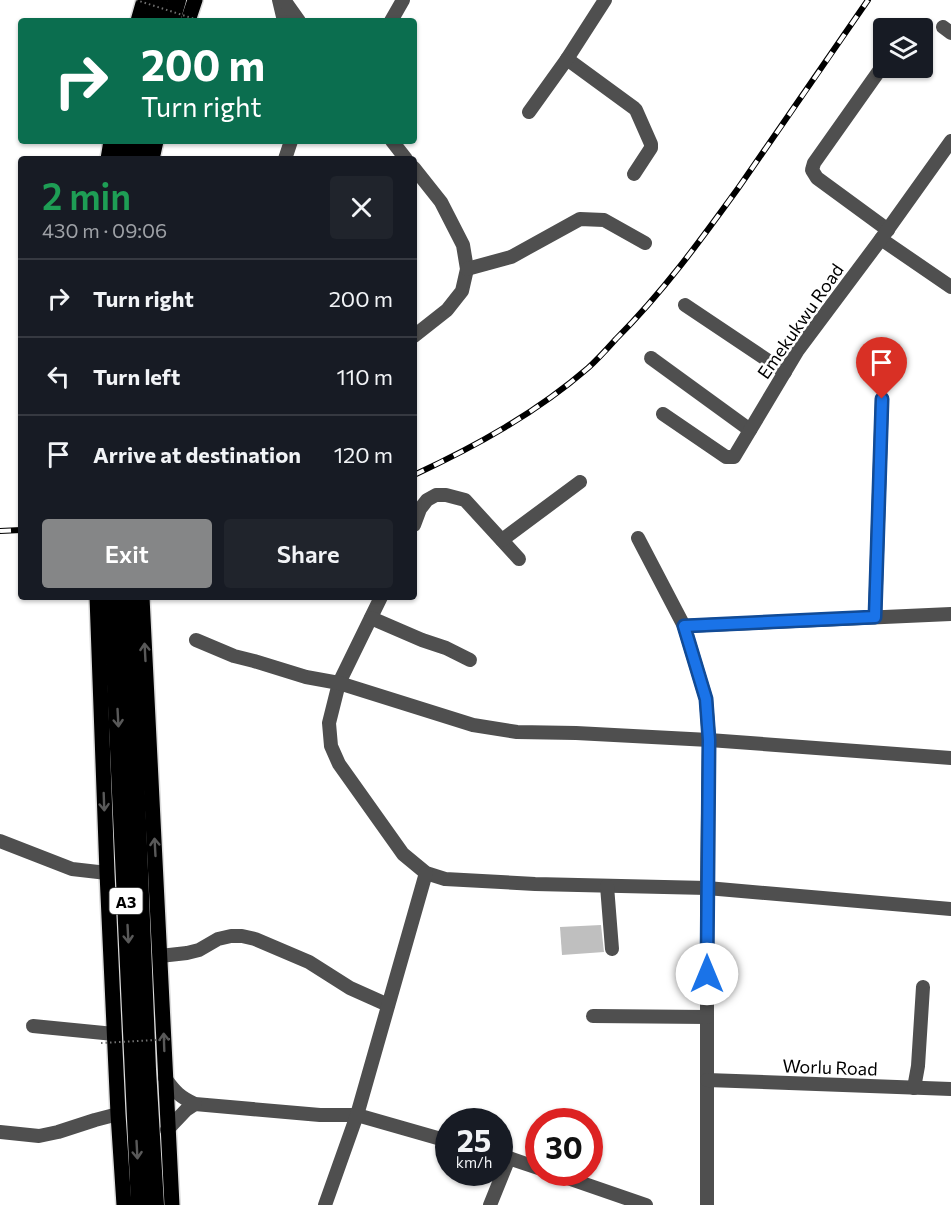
<!DOCTYPE html>
<meta charset="utf-8">
<style>
:root{--surface:#171b24;--page:#20242c;--text:#f1f3f6;--muted:#9ea1a6;--line:#363941;--accent:#858687}
body{margin:0;font-family:Commissioner,sans-serif;background:var(--page);color:var(--text);height:100vh;display:flex;flex-direction:column;font-size:22px;white-space:nowrap}
*{box-sizing:border-box;margin:0}
p{font-size:20px;color:var(--muted)}
.icon{flex:none;width:33px;height:33px;fill:none;stroke:currentColor;stroke-width:2;stroke-linecap:round;stroke-linejoin:round}
.map{position:relative;flex:1;overflow:hidden}
.drawer{position:absolute;left:18px;top:156px;width:399px;height:444px;display:flex;flex-direction:column;background:var(--surface);border-radius:6px;box-shadow:0 2px 4px #0004}
.drawer>*{flex:none}
.banner{position:absolute;left:18px;top:18px;width:399px;height:126px;border-radius:6px;box-shadow:0 2px 4px #0004;background:#0b6e4f;color:#fff;overflow:hidden}
.controls{position:absolute;left:873px;top:18px;display:grid;gap:12px}
.controls a{display:grid;place-items:center;width:60px;height:60px;border-radius:6px;background:var(--surface);box-shadow:0 2px 4px #0004;font-size:30px}
.speed{position:absolute;left:435px;top:1108px;display:flex;gap:12px;font-size:30px;font-weight:700;text-align:center}
.speed>*{display:grid;place-content:center;width:78px;height:78px;border-radius:50%;background:var(--surface);box-shadow:0 2px 4px #0004;line-height:1}
.speed small{font-size:15px;font-weight:400}
.speed .limit{border:9px solid #d22;background:#fff;color:#111}
.pin{position:absolute;display:grid;place-items:center;width:51px;height:51px;color:#fff;margin:-62px -26px;border-radius:50% 50% 50% 0;rotate:-45deg;box-shadow:0 0 6px #0007}
.pin .icon{rotate:45deg}
.me{position:absolute;width:66px;margin:-33px;rotate:0deg;stroke-linejoin:round;filter:drop-shadow(0 0 4px #0008)}
.turn{display:flex;align-items:center;gap:21px;height:126px;padding:0 24px;font-size:27px}
.turn .icon{width:78px;height:78px;stroke-width:2.5}
.turn b{display:block;font-size:42px;line-height:51px}
.round{display:grid;place-items:center;flex:none;width:63px;height:63px;border-radius:6px;background:var(--page)}
.summary{display:flex;align-items:center;justify-content:space-between;height:102px;padding:0 24px}
h1{font-size:36px;font-weight:600;line-height:45px;color:#1e9e55}
.primary-button{display:flex;gap:12px;margin-top:auto;padding:12px 24px}
.primary-button a{flex:1;height:69px;border-radius:6px;background:var(--accent);color:#fff;font-size:24px;font-weight:600;line-height:69px;text-align:center}
.primary-button a+a{background:var(--page);color:var(--text)}
ul{padding:0;list-style:none}
li{display:flex;align-items:center;gap:18px;height:78px;padding:0 24px;border-top:2px solid var(--line)}
li div{flex:1}
li b{display:block;font-size:22px}
li em{font-style:normal}
.map>svg:first-child{display:block}
.building{fill:#bfbfbf}
.lines{fill:none;stroke-linecap:round;stroke-linejoin:round}
.major-casing{stroke:#dbdbdb;stroke-width:18}
.highway-casing{stroke:#dbdbdb;stroke-width:21}
.minor{stroke:#4f4f4f;stroke-width:14}
.major{stroke:#000;stroke-width:15}
.highway{stroke:#000;stroke-width:18}
.rail-casing{stroke:#000;stroke-width:6}
.rail{stroke:#fff;stroke-width:4;stroke-dasharray:11;stroke-linecap:butt}
.path-bridge{stroke:#717171;stroke-width:2;stroke-dasharray:1.5 3;stroke-linecap:butt}
.oneway{stroke:#595959}
.route-casing{stroke:#114b97;stroke-width:15}
.route{stroke:#1a73e8;stroke-width:10}
.labels{text-anchor:middle;dominant-baseline:central;stroke-width:5;stroke-linejoin:round;paint-order:stroke}
.shield{fill:#fff;stroke:#4c4c4c;stroke-width:1.5}
.shield-label{font-size:16px;font-weight:bold;fill:#000}
.street-label{font-size:18px;fill:#000;stroke:#fff}
</style>
<div class="map">
<svg width="951" height="1205" viewBox="0 0 951 1205">
<rect width="100%" height="100%" fill="#fff"/>
<polygon class="building" points="601,925 604,952 562,955 560,927"/>
<g class="lines">
<g class="major-casing">
<g id="major">
<polyline points="138,21 144,0"/>
<polyline points="188,21 195,0"/>
<polyline points="108,159 111,141"/>
<polyline points="152,159 156,141"/>
<polyline points="97,597 107,873 118,1114 124,1205"/>
<polyline points="142,597 172,1205"/>
</g>
</g>
<g class="highway-casing">
<g id="highway">
<polyline points="154,21 159,0"/>
<polyline points="171,21 177,0"/>
<polyline points="123,159 126,141"/>
<polyline points="140,159 143,141"/>
<polyline points="112,597 140,1205"/>
<polyline points="128,597 147,1069 155,1205"/>
</g>
</g>
<g class="minor">
<polyline points="279,0 284,21"/>
<polyline points="284,0 299,21"/>
<polyline points="391,21 403,0"/>
<polyline points="943,27 951,33"/>
<polyline points="567,59 634,108 636,110 651,144 651,148 634,174"/>
<polyline points="884,64 814,163 812,170 817,178 888,230"/>
<polyline points="529,112 567,59 605,0"/>
<polyline points="392,141 406,159"/>
<polyline points="285,159 291,141"/>
<polyline points="414,168 441,202 463,245 467,269 462,291 447,310 414,336"/>
<polyline points="881,239 951,287"/>
<polyline points="467,269 511,257 580,219 604,220 645,243"/>
<polyline points="685,305 785,372"/>
<polyline points="651,358 750,430"/>
<polyline points="663,414 726,457 734,457 798,350 881,239 951,141"/>
<polyline points="414,525 420,509 427,500 436,495 446,495 465,500 519,559"/>
<polyline points="638,538 684,626 706,699 709,740 707,888 707,1205"/>
<polyline points="502,540 580,482"/>
<polyline points="381,597 339,683 329,723 331,746 339,764 403,854 426,873 445,879 535,884 707,888 951,909"/>
<polyline points="875,617 882,399"/>
<polyline points="371,618 422,640 446,648 470,660"/>
<polyline points="684,626 951,614"/>
<polyline points="196,640 234,656 254,661 306,677 339,683 473,725 517,732 576,733 709,740 951,758"/>
<polyline points="0,841 72,869 107,873"/>
<polyline points="607,886 612,949"/>
<polyline points="160,956 187,953 199,950 218,939 231,936 242,936 255,939 309,962 350,988 388,1005"/>
<polyline points="593,1016 707,1017"/>
<polyline points="33,1026 114,1034"/>
<path d="M165,1078c10,14 15,19 30,26l125,11h37l91,26"/>
<polyline points="707,1080 951,1089"/>
<polyline points="914,1088 918,1066 923,987"/>
<polyline points="167,1130 186,1110 195,1104"/>
<polyline points="0,1132 39,1136 58,1132 95,1120 118,1114"/>
<polyline points="500,1155 538,1168"/>
<polyline points="553,1173 646,1205"/>
<polyline points="325,1205 357,1115 426,873"/>
<polyline points="490,1205 509,1158"/>
</g>
<use href="#major" class="major"/>
<use href="#highway" class="highway"/>
<g class="rail-casing">
<g id="rail">
<path d="M414,475c62,-29 122,-62 174,-107 10,-9 19,-19 28,-29 47,-47 84,-98 123,-152 43,-62 86,-124 129,-187"/>
<polyline points="0,531 21,530"/>
</g>
</g>
<use href="#rail" class="rail"/>
<g class="path-bridge">
<polyline points="136,0 201,21"/>
<polyline points="101,1043 172,1039"/>
</g>
</g>
<defs><path id="oneway-shaft" d="M-6 0H5M1.5-3L5.5 0L1.5 3" fill="none" stroke-width="1.6" stroke-linecap="round" stroke-linejoin="round" transform="scale(1.5)"/></defs>
<g class="oneway">
<use href="#oneway-shaft" transform="translate(145 652) rotate(-93)"/>
<use href="#oneway-shaft" transform="translate(118 718) rotate(87)"/>
<use href="#oneway-shaft" transform="translate(104 802) rotate(88)"/>
<use href="#oneway-shaft" transform="translate(155 847) rotate(-93)"/>
<use href="#oneway-shaft" transform="translate(128 934) rotate(87)"/>
<use href="#oneway-shaft" transform="translate(164 1042) rotate(-92)"/>
<use href="#oneway-shaft" transform="translate(137 1150) rotate(87)"/>
</g>
<g class="lines">
<g class="route-casing">
<polyline id="route" points="707,974 709,740 706,699 684,626 875,617 882,399"/>
</g>
<use href="#route" class="route"/>
</g>
<g class="labels">
<rect class="shield" x="109.5" y="888" width="33" height="26" rx="4.5"/>
<g class="shield-label">
<text x="126" y="901">A3</text>
</g>
<g class="street-label">
<text transform="translate(800 321) rotate(-55)">Emekukwu Road</text>
<text transform="translate(830 1067) rotate(2)">Worlu Road</text>
</g>
</g>
</svg>
<div class="controls">
<a><svg class="icon" aria-label="layers" viewBox="0 0 24 24"><path d="M12 4l9 5-9 5-9-5zM3 14l9 5 9-5"/></svg></a>
</div>
<div class="speed"><div>25<small>km/h</small></div><div class="limit">30</div></div>
<div class="pin" style="left:882px;top:399px;background:#d93025"><svg class="icon" aria-label="arrive" viewBox="0 0 24 24"><path d="M6 21V4h12l-3 4 3 4H6"/></svg></div>
<svg class="me" style="left:707px;top:974px" viewBox="-20 -20 40 40"><circle r="19" fill="#fff"/><path d="M0-13L10 11 0 6-10 11z" fill="#1a73e8"/></svg>
<div class="banner">
<div class="turn"><svg class="icon" aria-label="right" viewBox="0 0 24 24"><path d="M7 20v-9h11M14 6l5 5-5 5"/></svg><div><b>200 m</b>Turn right</div></div>
</div>
<section class="drawer">
<div class="summary"><div><h1>2 min</h1><p>430 m · 09:06</p></div><a class="round"><svg class="icon" aria-label="close" viewBox="0 0 24 24"><path d="M6 6l12 12M18 6L6 18"/></svg></a></div>
<ul>
<li><svg class="icon" aria-label="right" viewBox="0 0 24 24"><path d="M7 20v-9h11M14 6l5 5-5 5"/></svg><div><b>Turn right</b></div><em>200 m</em></li>
<li><svg class="icon" aria-label="left" viewBox="0 0 24 24"><path d="M17 20v-9H6M10 6l-5 5 5 5"/></svg><div><b>Turn left</b></div><em>110 m</em></li>
<li><svg class="icon" aria-label="arrive" viewBox="0 0 24 24"><path d="M6 21V4h12l-3 4 3 4H6"/></svg><div><b>Arrive at destination</b></div><em>120 m</em></li>
</ul>
<div class="primary-button"><a>Exit</a><a>Share</a></div>
</section>
</div>
